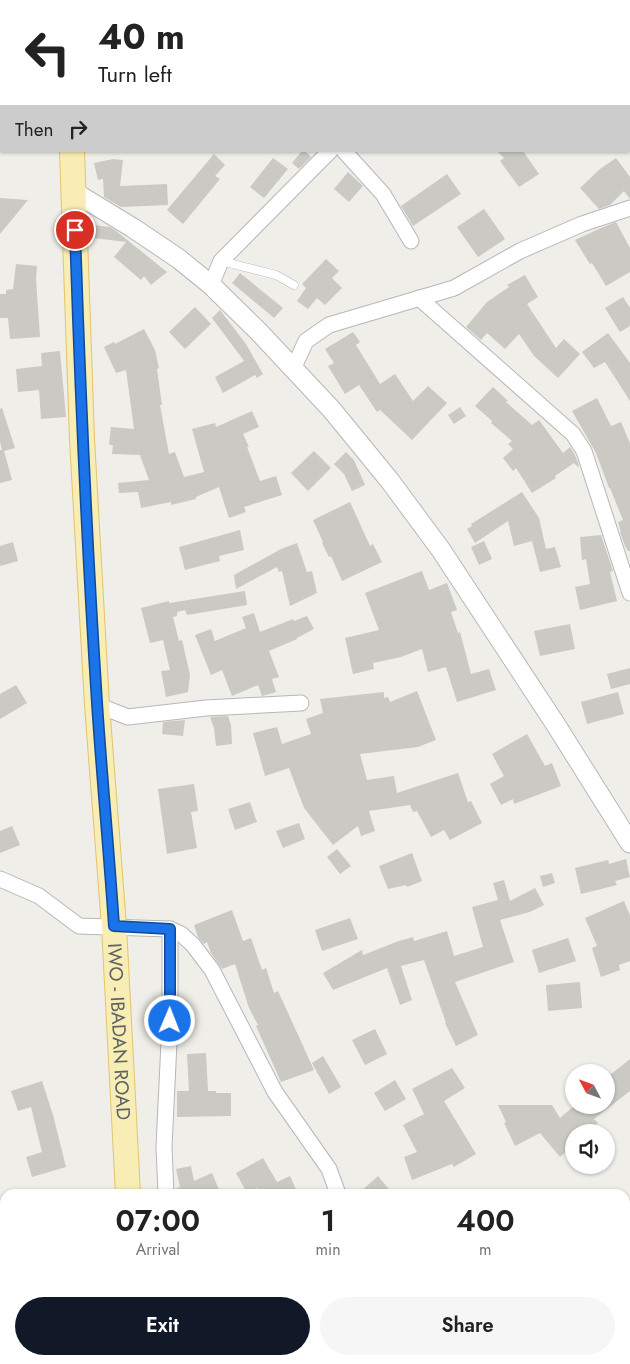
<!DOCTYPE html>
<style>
:root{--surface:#fff;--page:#f6f6f6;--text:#222;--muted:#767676;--accent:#111827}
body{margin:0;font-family:Jost,sans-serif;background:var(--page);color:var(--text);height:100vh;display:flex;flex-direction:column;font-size:19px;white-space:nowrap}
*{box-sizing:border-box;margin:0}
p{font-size:16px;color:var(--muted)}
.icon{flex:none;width:28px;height:28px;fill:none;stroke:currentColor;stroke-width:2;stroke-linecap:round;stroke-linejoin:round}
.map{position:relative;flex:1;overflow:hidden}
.side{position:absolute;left:0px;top:1189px;width:630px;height:176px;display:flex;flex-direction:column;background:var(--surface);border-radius:15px 15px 0 0;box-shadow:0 1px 4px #0004}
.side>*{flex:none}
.top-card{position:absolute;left:0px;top:0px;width:630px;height:152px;box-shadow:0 1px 4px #0004;background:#fff;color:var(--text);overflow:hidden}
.needle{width:32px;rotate:311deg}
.controls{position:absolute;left:565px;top:1064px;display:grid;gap:10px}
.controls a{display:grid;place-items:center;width:50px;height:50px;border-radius:50%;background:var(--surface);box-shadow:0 1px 4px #0004;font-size:25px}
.pin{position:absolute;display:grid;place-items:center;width:42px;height:42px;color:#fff;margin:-21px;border:2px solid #fff;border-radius:50%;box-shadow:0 1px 5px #0007}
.me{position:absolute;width:55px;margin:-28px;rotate:1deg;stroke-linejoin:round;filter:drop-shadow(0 0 4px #0008)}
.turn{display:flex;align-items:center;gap:18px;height:105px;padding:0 15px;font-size:22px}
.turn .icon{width:65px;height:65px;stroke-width:2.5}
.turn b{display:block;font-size:35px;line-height:42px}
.then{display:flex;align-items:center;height:48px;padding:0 15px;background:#0003;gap:10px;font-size:19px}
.eta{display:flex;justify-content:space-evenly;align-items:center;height:85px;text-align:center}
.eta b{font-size:30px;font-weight:600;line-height:35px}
.button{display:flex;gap:10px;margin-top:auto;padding:10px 15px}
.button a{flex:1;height:58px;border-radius:30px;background:var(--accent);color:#fff;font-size:20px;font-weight:600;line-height:58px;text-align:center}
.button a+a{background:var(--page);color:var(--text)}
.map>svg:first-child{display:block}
.building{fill:#cbc9c4}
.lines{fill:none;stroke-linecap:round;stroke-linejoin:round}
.service-casing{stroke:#b5b7bb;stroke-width:9}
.minor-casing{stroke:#b5b7bb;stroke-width:17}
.tertiary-casing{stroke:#b5b7bb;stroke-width:21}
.primary-casing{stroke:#e3c46d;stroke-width:26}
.service{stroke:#fff;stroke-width:8}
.minor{stroke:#fff;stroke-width:15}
.tertiary{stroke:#fff;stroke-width:19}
.primary{stroke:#f7edb5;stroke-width:24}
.route-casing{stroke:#114b97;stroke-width:12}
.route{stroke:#1a73e8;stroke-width:9}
.labels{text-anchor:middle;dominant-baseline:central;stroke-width:4.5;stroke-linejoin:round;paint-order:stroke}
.street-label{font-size:19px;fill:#5f6266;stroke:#fff}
</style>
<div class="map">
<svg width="630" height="1364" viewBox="0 0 630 1364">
<rect width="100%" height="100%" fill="#efeee8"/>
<g class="building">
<polygon points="302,151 305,151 311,157 299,169 292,163"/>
<polygon points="497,151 523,151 539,174 519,187 500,161 504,158"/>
<polygon points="214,154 225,165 215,176 220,179 183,224 167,210"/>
<polygon points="273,158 288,169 264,198 250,187"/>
<polygon points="616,158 630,177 630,199 624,191 610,205 599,209 580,188 600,169"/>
<polygon points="113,159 123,160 120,186 167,184 168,205 121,207 104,197 103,179 98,180 94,163"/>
<polygon points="348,172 363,186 349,202 334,189"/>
<polygon points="447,174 461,194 413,226 401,206"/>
<polygon points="0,198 28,200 0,234"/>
<polygon points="484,209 505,239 478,257 457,227"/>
<polygon points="616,222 630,248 630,272 606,286 592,263 590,264 575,240 601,228"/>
<polygon points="94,225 110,227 116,231 167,272 151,285 144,276 141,280 114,257 126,242 93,238"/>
<polygon points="326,259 339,271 332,278 342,288 325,305 317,298 308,309 297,301 306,288 302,284"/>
<polygon points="16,264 37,266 36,279 40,337 10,339 8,318 0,318 0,294 6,294 6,290 13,289"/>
<polygon points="240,273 283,308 274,318 232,283"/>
<polygon points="525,275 538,297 527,304 556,348 564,339 580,354 558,378 534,356 519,334 505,349 487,333 481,340 466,327 487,302 509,287 507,285"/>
<polygon points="623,297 630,308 630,326 620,332 605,308"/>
<polygon points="195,307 211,324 185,349 169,332"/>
<polygon points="220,310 246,344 263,374 257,378 255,375 223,393 215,377 244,361 212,318"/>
<polygon points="144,329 155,350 159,368 157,369 162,405 160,405 169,454 175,452 184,477 204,472 192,429 215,423 216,427 252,411 259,427 243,434 249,447 247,447 260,481 276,476 282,495 244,507 246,512 229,518 219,487 196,497 196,499 171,505 171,502 141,508 138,492 119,493 118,483 149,480 140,455 112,454 113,445 109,445 111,427 134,429 126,370 116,373 104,347 114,342 115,344"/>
<polygon points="353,332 360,342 356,345 380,384 395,374 413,401 428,386 447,403 412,440 380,410 377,412 359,385 345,394 328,366 334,363 325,349"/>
<polygon points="608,333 630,363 630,401 605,362 594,368 582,352"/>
<polygon points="60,351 66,417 41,419 39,390 18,392 16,369 42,366 41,353"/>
<polygon points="493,387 508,401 506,402 532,425 539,420 563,453 570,447 575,455 579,466 578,467 574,463 555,476 556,478 532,493 516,468 513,471 503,458 513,449 508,444 512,441 491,423 492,421 475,406"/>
<polygon points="597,398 611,426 621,422 630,443 630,551 628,551 625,546 620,532 621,532 618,522 623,520 610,488 609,488 596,453 572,411"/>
<polygon points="460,407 466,416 454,424 448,415"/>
<polygon points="2,408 15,448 4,451 12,480 0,483 0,450 2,450 0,442 0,409"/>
<polygon points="314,451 331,468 308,491 291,473"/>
<polygon points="346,452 354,460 365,485 352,491 344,474 334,464"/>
<polygon points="522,492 539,518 546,549 555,547 561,567 540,572 532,541 514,546 508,521 475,543 467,529 472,526 471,524"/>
<polygon points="350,502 370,546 373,544 382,562 342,581 331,556 329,557 322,543 323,542 313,520"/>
<polygon points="240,530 244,550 219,556 220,561 185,570 179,547"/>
<polygon points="601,535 613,571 610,572 617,601 580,610 575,587 590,584 586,559 582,560 580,537"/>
<polygon points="484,541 492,559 479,565 471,547"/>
<polygon points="13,542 18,561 0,566 0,546"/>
<polygon points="297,543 307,572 312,571 317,593 290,606 282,571 279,572 277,567 236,589 234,575 281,549"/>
<polygon points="422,571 429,590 447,583 457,610 451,612 458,633 460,632 471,674 489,669 496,690 457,702 446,667 428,672 422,649 401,657 373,663 374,669 353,674 345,638 379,630 365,593"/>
<polygon points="245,591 247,605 187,615 185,610 177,612 177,616 173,617 179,641 182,640 190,675 188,692 166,697 161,671 170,670 163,640 150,643 141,608 169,601 169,603"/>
<polygon points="254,613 260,632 293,619 294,621 307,616 314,629 297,638 297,639 269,651 279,677 272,679 276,692 262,696 258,685 232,696 222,670 211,675 195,635 211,629 215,641 246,628 242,617"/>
<polygon points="570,624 575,649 540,656 534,631"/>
<polygon points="630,668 630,684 611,689 607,674"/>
<polygon points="16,685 27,703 0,719 0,694"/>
<polygon points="417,691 436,740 418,747 360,754 367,780 394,776 397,793 458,773 468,802 471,801 482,823 450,840 444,830 431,837 417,811 413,812 410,805 369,811 375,831 361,836 358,826 333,845 304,808 289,768 265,776 253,733 277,727 282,744 311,734 306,719 323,713 320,699 384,692 384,698 388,697 390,702"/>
<polygon points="618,692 624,714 587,724 581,702"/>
<polygon points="228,716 231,725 232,744 216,746 214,728 210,717"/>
<polygon points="185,720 183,736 162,734 163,722"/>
<polygon points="527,734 545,766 552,763 561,786 514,804 513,799 501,805 490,784 504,776 492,754"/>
<polygon points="194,784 198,811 191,812 197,848 167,854 158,789"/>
<polygon points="250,802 257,822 235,830 228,809"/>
<polygon points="299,823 305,839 283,848 276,831"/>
<polygon points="12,826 20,845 0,853 0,831"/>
<polygon points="337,849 351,866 340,874 327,857"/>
<polygon points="412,853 422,881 407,887 406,885 388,889 379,866"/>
<polygon points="626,859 630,877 615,881 617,885 581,894 575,868 608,860 609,864"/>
<polygon points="552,873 555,883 543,887 540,876"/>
<polygon points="504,880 510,901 535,888 544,905 530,912 500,920 514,962 455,982 478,1035 456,1046 445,1023 446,1023 424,960 401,966 412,1000 400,1005 387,968 333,990 323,973 362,950 363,955 396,942 413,937 414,941 447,931 454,956 483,947 472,907 498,900 493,883"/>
<polygon points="624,901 630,915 630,961 619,965 620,970 601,977 592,948 597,946 585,918"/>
<polygon points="232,910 243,941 251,938 262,970 266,968 274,993 278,991 314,1070 281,1082 256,1026 258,1025 249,1008 235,964 222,969 211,953 207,942 204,944 198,937 194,925"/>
<polygon points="350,918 358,939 322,951 315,930"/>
<polygon points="568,938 576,961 539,973 532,950"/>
<polygon points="580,982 582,1008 548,1011 546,985"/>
<polygon points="375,1029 387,1054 365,1065 352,1040"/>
<polygon points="206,1053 208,1091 216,1091 216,1093 231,1093 231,1116 177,1117 177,1091 189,1091 187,1054"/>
<polygon points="323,1056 341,1087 329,1094 312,1063"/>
<polygon points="630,1059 630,1091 594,1119 598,1123 588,1132 574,1132 574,1145 560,1157 540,1133 515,1146 504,1123 506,1122 498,1105 552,1105 560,1118 575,1105 606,1105 606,1078"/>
<polygon points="452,1068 465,1088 444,1101 476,1154 454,1167 452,1164 412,1180 404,1157 417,1152 403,1125 424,1114 412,1089"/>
<polygon points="395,1080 406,1099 385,1111 374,1093"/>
<polygon points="42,1081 53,1115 66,1167 32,1177 26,1157 42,1152 31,1107 18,1111 11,1091"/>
<polygon points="263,1158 277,1182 290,1176 298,1194 252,1194 258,1191 257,1188 247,1193 236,1173"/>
<polygon points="191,1166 194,1181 212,1173 221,1194 175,1194 175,1189 180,1187 176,1169"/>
<polygon points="378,1176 393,1194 358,1194"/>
</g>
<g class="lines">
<g class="service-casing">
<polyline id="service" points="221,261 276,275 294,285"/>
</g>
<g class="minor-casing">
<g id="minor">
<polyline points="611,0 612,1"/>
<polyline points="471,1 473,0"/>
<polyline points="629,14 630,15"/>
<polyline points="344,151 383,194 411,241"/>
<polyline points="211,285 221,261 330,151"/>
<polyline points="419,298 573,434 584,451 630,593"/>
<polyline points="293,369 306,341 329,325 454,288 520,251 582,224 630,208"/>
<polyline points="97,705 128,717 206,708 301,703"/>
<polyline points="0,879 39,896 79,926 170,929 181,934 193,945 212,970 275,1092 329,1169 338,1194"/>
<polyline points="166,1194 164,1147 170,1021 170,929"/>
<polyline points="625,1255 630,1252"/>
</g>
</g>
<g class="tertiary-casing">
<g id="tertiary">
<polyline points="0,95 1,96"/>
<polyline points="74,192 133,228 179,259 211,285 259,332 332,410 390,481 441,550 556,725 630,843"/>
</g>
</g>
<g class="primary-casing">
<g id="primary">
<polyline points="60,0 60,1"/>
<path id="s1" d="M72,151l10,288 15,266 17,221 14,268"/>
<polyline points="136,1360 137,1364"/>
</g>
</g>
<use href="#service" class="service"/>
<use href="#minor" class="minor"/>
<use href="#tertiary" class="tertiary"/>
<use href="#primary" class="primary"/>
</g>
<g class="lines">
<g class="route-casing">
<path id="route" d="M75,230c5,158 12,316 22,473 5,75 12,149 17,223l56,3v92"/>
</g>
<use href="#route" class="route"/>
</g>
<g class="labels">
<g class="street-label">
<text stroke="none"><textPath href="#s1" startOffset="882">IWO - IBADAN ROAD</textPath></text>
</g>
</g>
</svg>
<div class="controls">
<a><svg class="needle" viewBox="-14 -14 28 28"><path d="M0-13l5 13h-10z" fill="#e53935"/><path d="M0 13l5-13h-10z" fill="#767676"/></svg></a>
<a><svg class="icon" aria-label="sound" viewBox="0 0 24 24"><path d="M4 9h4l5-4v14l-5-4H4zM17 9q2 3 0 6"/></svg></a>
</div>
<div class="pin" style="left:75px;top:230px;background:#d93025"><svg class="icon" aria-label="arrive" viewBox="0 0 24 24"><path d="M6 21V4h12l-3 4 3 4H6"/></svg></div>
<svg class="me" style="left:170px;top:1021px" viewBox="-20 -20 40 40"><circle r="17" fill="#1a73e8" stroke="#fff" stroke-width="3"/><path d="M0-11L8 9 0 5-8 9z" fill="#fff"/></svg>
<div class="top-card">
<div class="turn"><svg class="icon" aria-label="left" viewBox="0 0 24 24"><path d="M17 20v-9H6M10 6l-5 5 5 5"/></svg><div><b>40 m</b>Turn left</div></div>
<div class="then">Then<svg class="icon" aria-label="right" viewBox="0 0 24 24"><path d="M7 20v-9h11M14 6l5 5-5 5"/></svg></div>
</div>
<section class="side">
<div class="eta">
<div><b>07:00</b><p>Arrival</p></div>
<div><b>1</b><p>min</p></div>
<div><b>400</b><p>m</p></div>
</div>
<div class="button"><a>Exit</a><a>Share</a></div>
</section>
</div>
